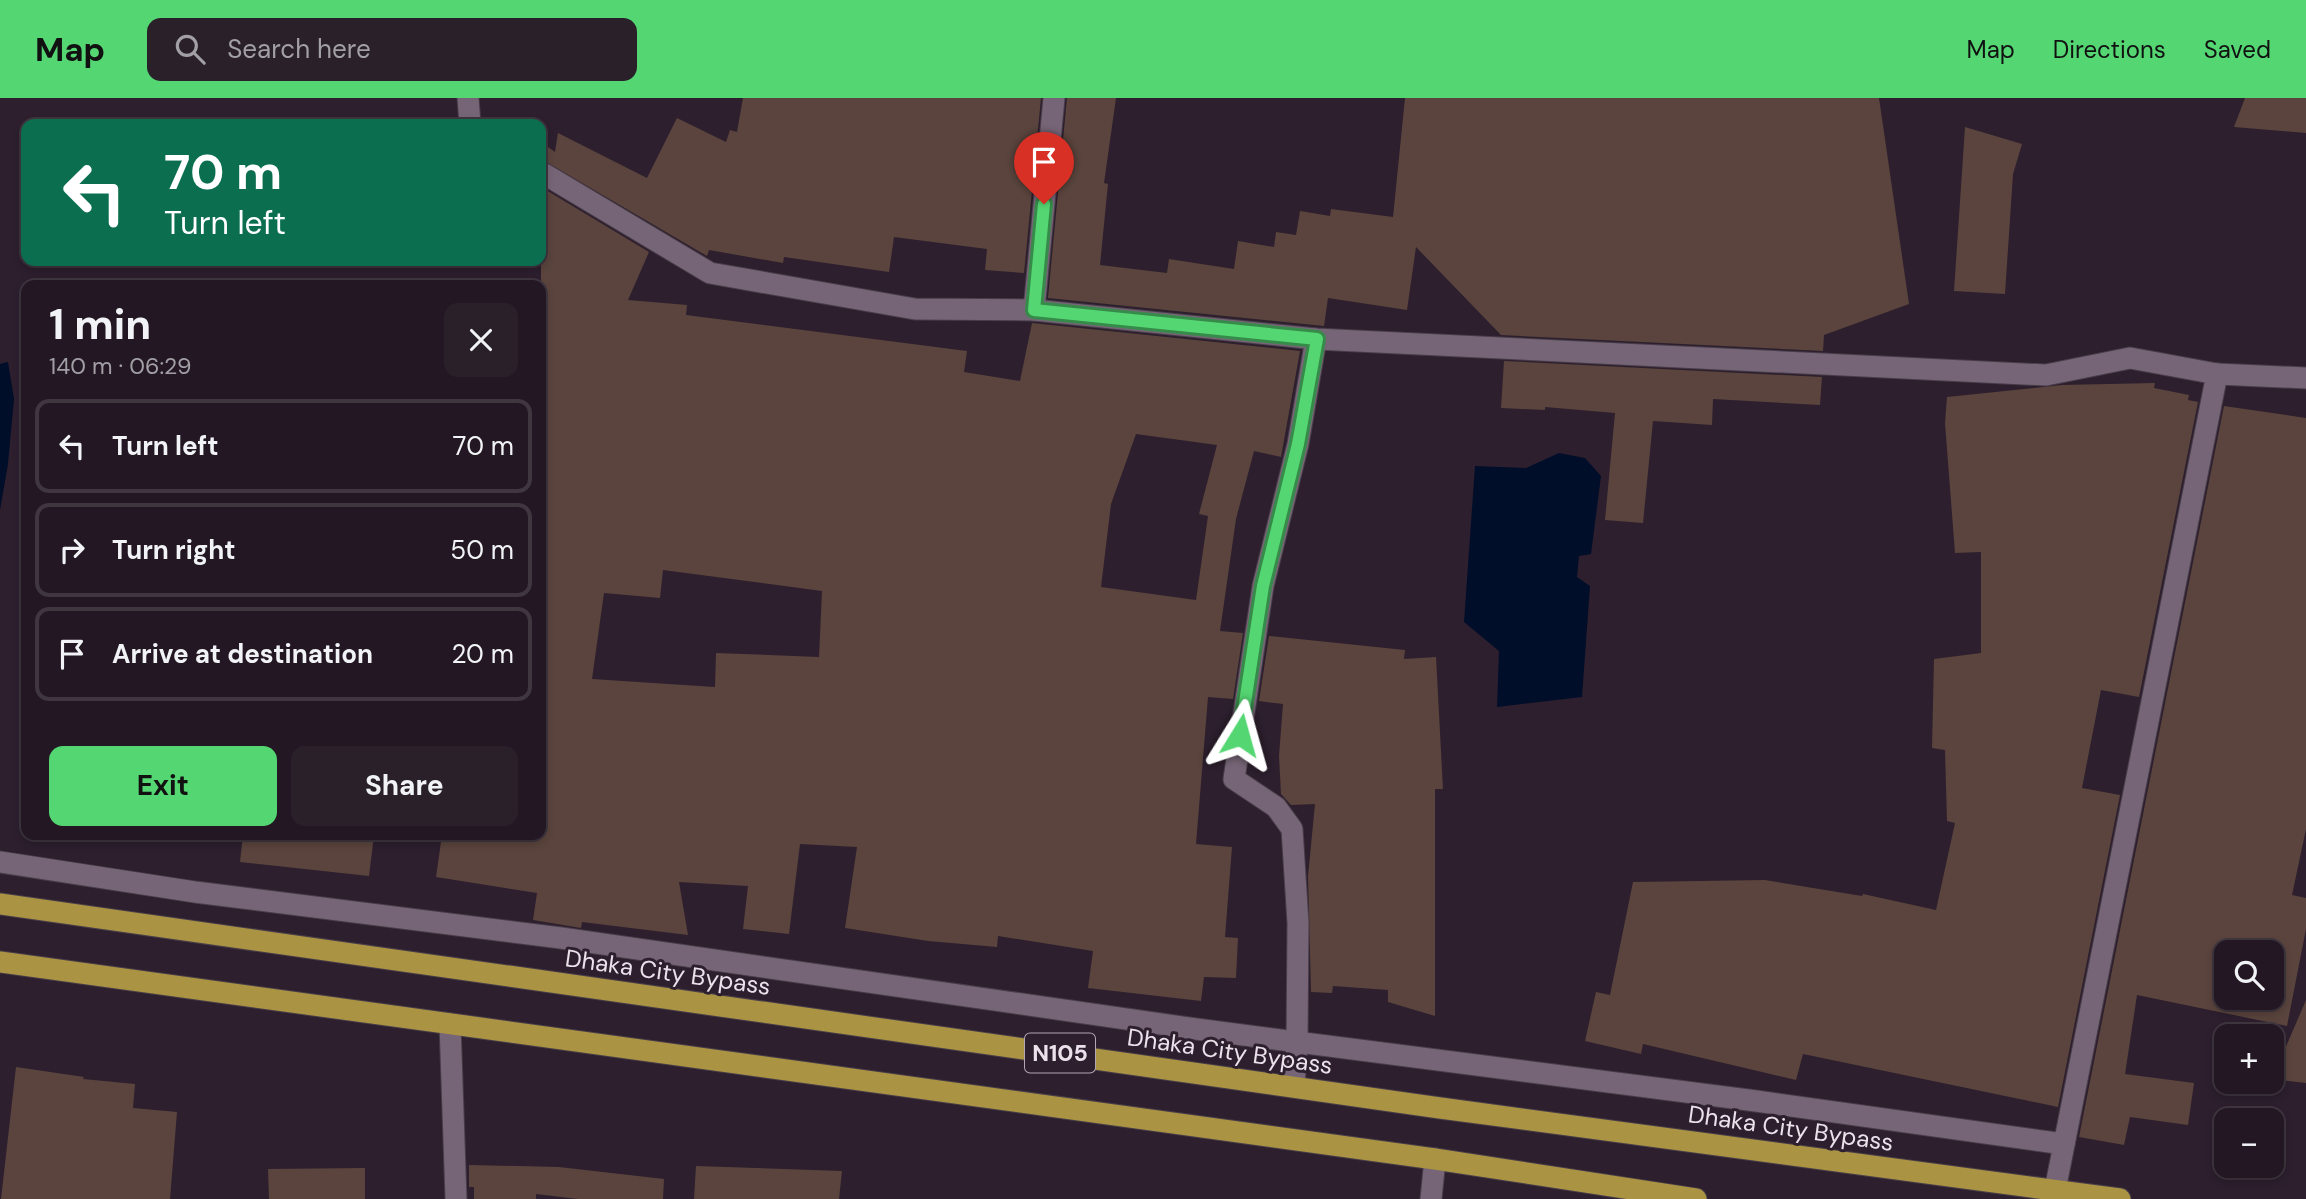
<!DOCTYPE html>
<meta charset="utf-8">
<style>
:root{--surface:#221722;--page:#2a202a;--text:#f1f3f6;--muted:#a29fa5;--line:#3f3640;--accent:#54d672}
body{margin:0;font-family:"DM Sans",sans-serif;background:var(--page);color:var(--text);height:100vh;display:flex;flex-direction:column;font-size:26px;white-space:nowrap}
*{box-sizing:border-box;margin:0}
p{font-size:23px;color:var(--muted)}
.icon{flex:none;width:38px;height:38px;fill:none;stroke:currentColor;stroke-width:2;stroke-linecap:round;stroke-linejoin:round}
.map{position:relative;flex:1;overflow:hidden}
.details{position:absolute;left:21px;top:182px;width:525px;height:560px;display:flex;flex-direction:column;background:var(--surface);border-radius:14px;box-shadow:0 4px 10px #0003,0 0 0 2px var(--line)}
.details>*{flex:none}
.top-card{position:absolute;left:21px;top:21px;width:525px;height:147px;border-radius:14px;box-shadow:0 4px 10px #0003,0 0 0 2px var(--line);background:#0b6e4f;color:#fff;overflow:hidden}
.tools{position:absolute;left:2214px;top:842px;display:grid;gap:14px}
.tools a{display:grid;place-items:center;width:70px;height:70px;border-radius:14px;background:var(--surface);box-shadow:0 4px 10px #0003,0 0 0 2px var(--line);font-size:35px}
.pin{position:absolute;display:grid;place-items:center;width:60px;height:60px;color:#fff;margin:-72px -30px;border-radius:50% 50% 50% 0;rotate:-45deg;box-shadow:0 0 7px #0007}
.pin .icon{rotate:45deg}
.me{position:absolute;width:77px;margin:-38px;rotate:8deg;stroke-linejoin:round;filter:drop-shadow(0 0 5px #0008)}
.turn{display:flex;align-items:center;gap:24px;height:147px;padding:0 28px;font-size:32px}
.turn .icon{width:91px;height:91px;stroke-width:2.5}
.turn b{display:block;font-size:49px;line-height:60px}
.round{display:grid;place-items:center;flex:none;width:74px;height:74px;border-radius:14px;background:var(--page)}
.headline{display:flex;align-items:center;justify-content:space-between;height:119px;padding:0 28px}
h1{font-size:42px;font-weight:700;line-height:52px}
.button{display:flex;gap:14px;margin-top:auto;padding:14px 28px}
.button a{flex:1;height:80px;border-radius:14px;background:var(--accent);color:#111;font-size:28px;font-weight:700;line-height:80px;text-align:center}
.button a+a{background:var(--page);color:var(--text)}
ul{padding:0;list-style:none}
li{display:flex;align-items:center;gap:21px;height:94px;margin:0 14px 10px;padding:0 14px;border:4px solid var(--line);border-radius:14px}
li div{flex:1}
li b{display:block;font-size:26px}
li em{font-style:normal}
header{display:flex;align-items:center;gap:42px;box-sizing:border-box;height:98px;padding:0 35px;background:var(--accent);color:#111}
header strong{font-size:33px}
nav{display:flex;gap:38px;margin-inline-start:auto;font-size:24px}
.search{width:490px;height:63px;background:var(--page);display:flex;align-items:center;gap:18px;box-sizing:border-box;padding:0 24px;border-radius:14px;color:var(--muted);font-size:26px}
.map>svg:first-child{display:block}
.water{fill:#000e2a}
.building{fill:#5a443d;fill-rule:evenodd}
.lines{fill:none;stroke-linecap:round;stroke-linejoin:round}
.minor-casing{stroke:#483d49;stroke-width:23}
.highway-casing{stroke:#483d49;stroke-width:23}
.minor{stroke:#766576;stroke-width:21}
.highway{stroke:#aa9342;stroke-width:21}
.route-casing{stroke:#378b4a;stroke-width:18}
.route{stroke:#54d672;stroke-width:12}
.labels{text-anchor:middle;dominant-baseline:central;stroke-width:6;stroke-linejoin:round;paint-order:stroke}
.shield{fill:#2d1f2e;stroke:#b2a7b2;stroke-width:2}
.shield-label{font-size:23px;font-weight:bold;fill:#ebe1eb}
.street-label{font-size:24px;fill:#ebe1eb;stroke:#2d1f2e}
</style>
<header>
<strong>Map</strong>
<div class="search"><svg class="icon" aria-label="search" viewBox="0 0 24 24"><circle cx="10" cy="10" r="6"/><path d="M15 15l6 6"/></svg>Search here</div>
<nav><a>Map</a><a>Directions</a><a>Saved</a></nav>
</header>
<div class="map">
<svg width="2306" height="1101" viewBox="0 0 2306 1101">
<rect width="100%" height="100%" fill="#2d1f2e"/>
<g class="water">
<polygon points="8,264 14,301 8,366 0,412 0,266"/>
<polygon points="1559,355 1585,360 1601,378 1591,456 1579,458 1577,479 1590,488 1582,599 1497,609 1499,553 1464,524 1475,368 1526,370"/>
</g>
<g class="building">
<polygon points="743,0 1041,0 1024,175 985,172 987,151 894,139 889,174 784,159 783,165 709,152 707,158 541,61 541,44 555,54 558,35 647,80 677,20 726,44 730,32 737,34"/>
<polygon points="1067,0 1116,0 1104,85 1108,86 1100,167 1167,175 1169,161 1234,171 1238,143 1274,149 1276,134 1296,137 1300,113 1330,118 1331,111 1393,119 1405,0 1879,0 1909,206 1824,237 1823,253 1501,237 1416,149 1407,212 1328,200 1324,228 1048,200"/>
<polygon points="2245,0 2306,0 2306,35 2234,29"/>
<polygon points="1965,29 2022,46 2013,76 2005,196 1954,193"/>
<path d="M541,89l108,65 -21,48 59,5 -1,10 281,36 -3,21 56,9 12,-58 268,28 -19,106 -27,-6 -18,68 -16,112 23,2 -10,66 -25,-2 -12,147 36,3 -7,90 13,1 -2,40 -32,-1 -3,24 -113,-13 5,-37 -95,-15 -1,11 -69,-6 -83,-13 12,-81 -57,-3 -11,90 -46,-5 5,-43 -69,-4 9,53 -106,-13 -1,6 -48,-8 4,-27 -101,-16 6,-42h99zM1136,336l81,11 -18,69 9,2 -12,84 -95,-13 10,-83zM663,472l159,21 -3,66 -103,-4 -1,34 -123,-8 12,-86 56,5z"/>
<polygon points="1504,263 1822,279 1820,307 1713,301 1712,327 1653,323 1643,425 1605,422 1615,315 1545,309 1545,312 1501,310"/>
<polygon points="2155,285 2154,290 2189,297 2188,302 2198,304 2139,599 2101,592 2082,690 2120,697 2058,1009 1803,956 1796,982 1643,946 1641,956 1585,943 1596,894 1610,897 1633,784 1765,782 1862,798 1863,796 1936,812 1955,725 1947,723 1945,652 1932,650 1934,561 1981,555 1981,454 1955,455 1945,325 1947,299 2062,287"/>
<path d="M2224,308l82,12v411l-14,66 14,3v31l-19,97 -150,-31 -12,79 69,9 -6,42 -58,-8 -6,28 -45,-8zM2226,854h46v46h-46z"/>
<polygon points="1269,538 1405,552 1404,561 1436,559 1443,691 1435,691 1435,918 1388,904 1388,892 1333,888 1332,895 1311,894 1308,778 1315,706 1291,707 1281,696 1279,658 1283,606 1259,603"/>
<polygon points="243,737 374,737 369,778 240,764"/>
<polygon points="2306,902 2306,985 2272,981"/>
<polygon points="16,969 84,979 83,981 135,986 133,1010 177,1014 170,1101 1,1101"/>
<polygon points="469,1067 559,1069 664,1081 663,1101 578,1101 536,1096 536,1101 474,1101 474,1089 469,1089"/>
<polygon points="696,1068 842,1073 839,1101 694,1101"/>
<polygon points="365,1070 365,1101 269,1101 268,1071"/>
</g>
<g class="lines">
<g class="minor-casing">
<g id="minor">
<polyline points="468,0 470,26"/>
<polyline points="541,74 710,175 915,211 1034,212 1316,241 2046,277 2130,260 2217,276 2055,1092"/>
<polyline points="1034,212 1054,0"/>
<polyline points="2217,276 2306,280"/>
<polyline points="0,764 195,794 561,840 1196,931 1756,1003 2064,1046"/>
<polyline points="450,926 456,1101"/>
<polyline points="1294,988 1297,944 1298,825 1292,731 1276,709 1234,681 1263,488 1298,346 1316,241"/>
<polyline points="1431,1101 1435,1061"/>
</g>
</g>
<g class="highway-casing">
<g id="highway">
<polyline points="0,806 1440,1010 2120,1101"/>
<polyline points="0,864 1435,1061 1696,1101"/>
</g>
</g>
<use href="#minor" class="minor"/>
<use href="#highway" class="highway"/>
</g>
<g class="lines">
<g class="route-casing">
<polyline id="route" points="1044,106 1034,212 1317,241 1298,346 1263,488 1240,637"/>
</g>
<use href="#route" class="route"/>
</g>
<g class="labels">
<rect class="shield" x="1025" y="935.5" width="70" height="39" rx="5"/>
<g class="shield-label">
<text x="1060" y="955">N105</text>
</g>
<g class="street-label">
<text transform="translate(668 874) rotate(8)">Dhaka City Bypass</text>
<text transform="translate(1230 953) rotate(8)">Dhaka City Bypass</text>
<text transform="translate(1791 1030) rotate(8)">Dhaka City Bypass</text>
</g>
</g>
</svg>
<div class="tools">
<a><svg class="icon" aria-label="search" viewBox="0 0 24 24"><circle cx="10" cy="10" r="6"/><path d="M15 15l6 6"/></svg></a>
<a>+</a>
<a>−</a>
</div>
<div class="pin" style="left:1044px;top:106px;background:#d93025"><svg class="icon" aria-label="arrive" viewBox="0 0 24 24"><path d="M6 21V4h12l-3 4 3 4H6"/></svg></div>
<svg class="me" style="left:1240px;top:637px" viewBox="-20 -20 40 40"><path d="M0-17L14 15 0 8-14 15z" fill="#54d672" stroke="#fff" stroke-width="4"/></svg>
<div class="top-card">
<div class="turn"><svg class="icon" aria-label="left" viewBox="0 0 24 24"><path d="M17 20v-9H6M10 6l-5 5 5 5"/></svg><div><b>70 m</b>Turn left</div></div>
</div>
<section class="details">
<div class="headline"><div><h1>1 min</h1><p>140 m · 06:29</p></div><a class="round"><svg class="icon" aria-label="close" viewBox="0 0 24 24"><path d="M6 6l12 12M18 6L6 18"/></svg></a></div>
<ul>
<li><svg class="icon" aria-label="left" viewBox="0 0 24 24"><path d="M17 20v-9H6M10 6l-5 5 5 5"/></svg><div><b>Turn left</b></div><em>70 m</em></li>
<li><svg class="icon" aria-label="right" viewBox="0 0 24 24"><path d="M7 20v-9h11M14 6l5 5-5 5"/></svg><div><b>Turn right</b></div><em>50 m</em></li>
<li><svg class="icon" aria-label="arrive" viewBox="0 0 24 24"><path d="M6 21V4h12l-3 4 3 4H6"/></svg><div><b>Arrive at destination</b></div><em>20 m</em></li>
</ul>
<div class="button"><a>Exit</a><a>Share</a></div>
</section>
</div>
